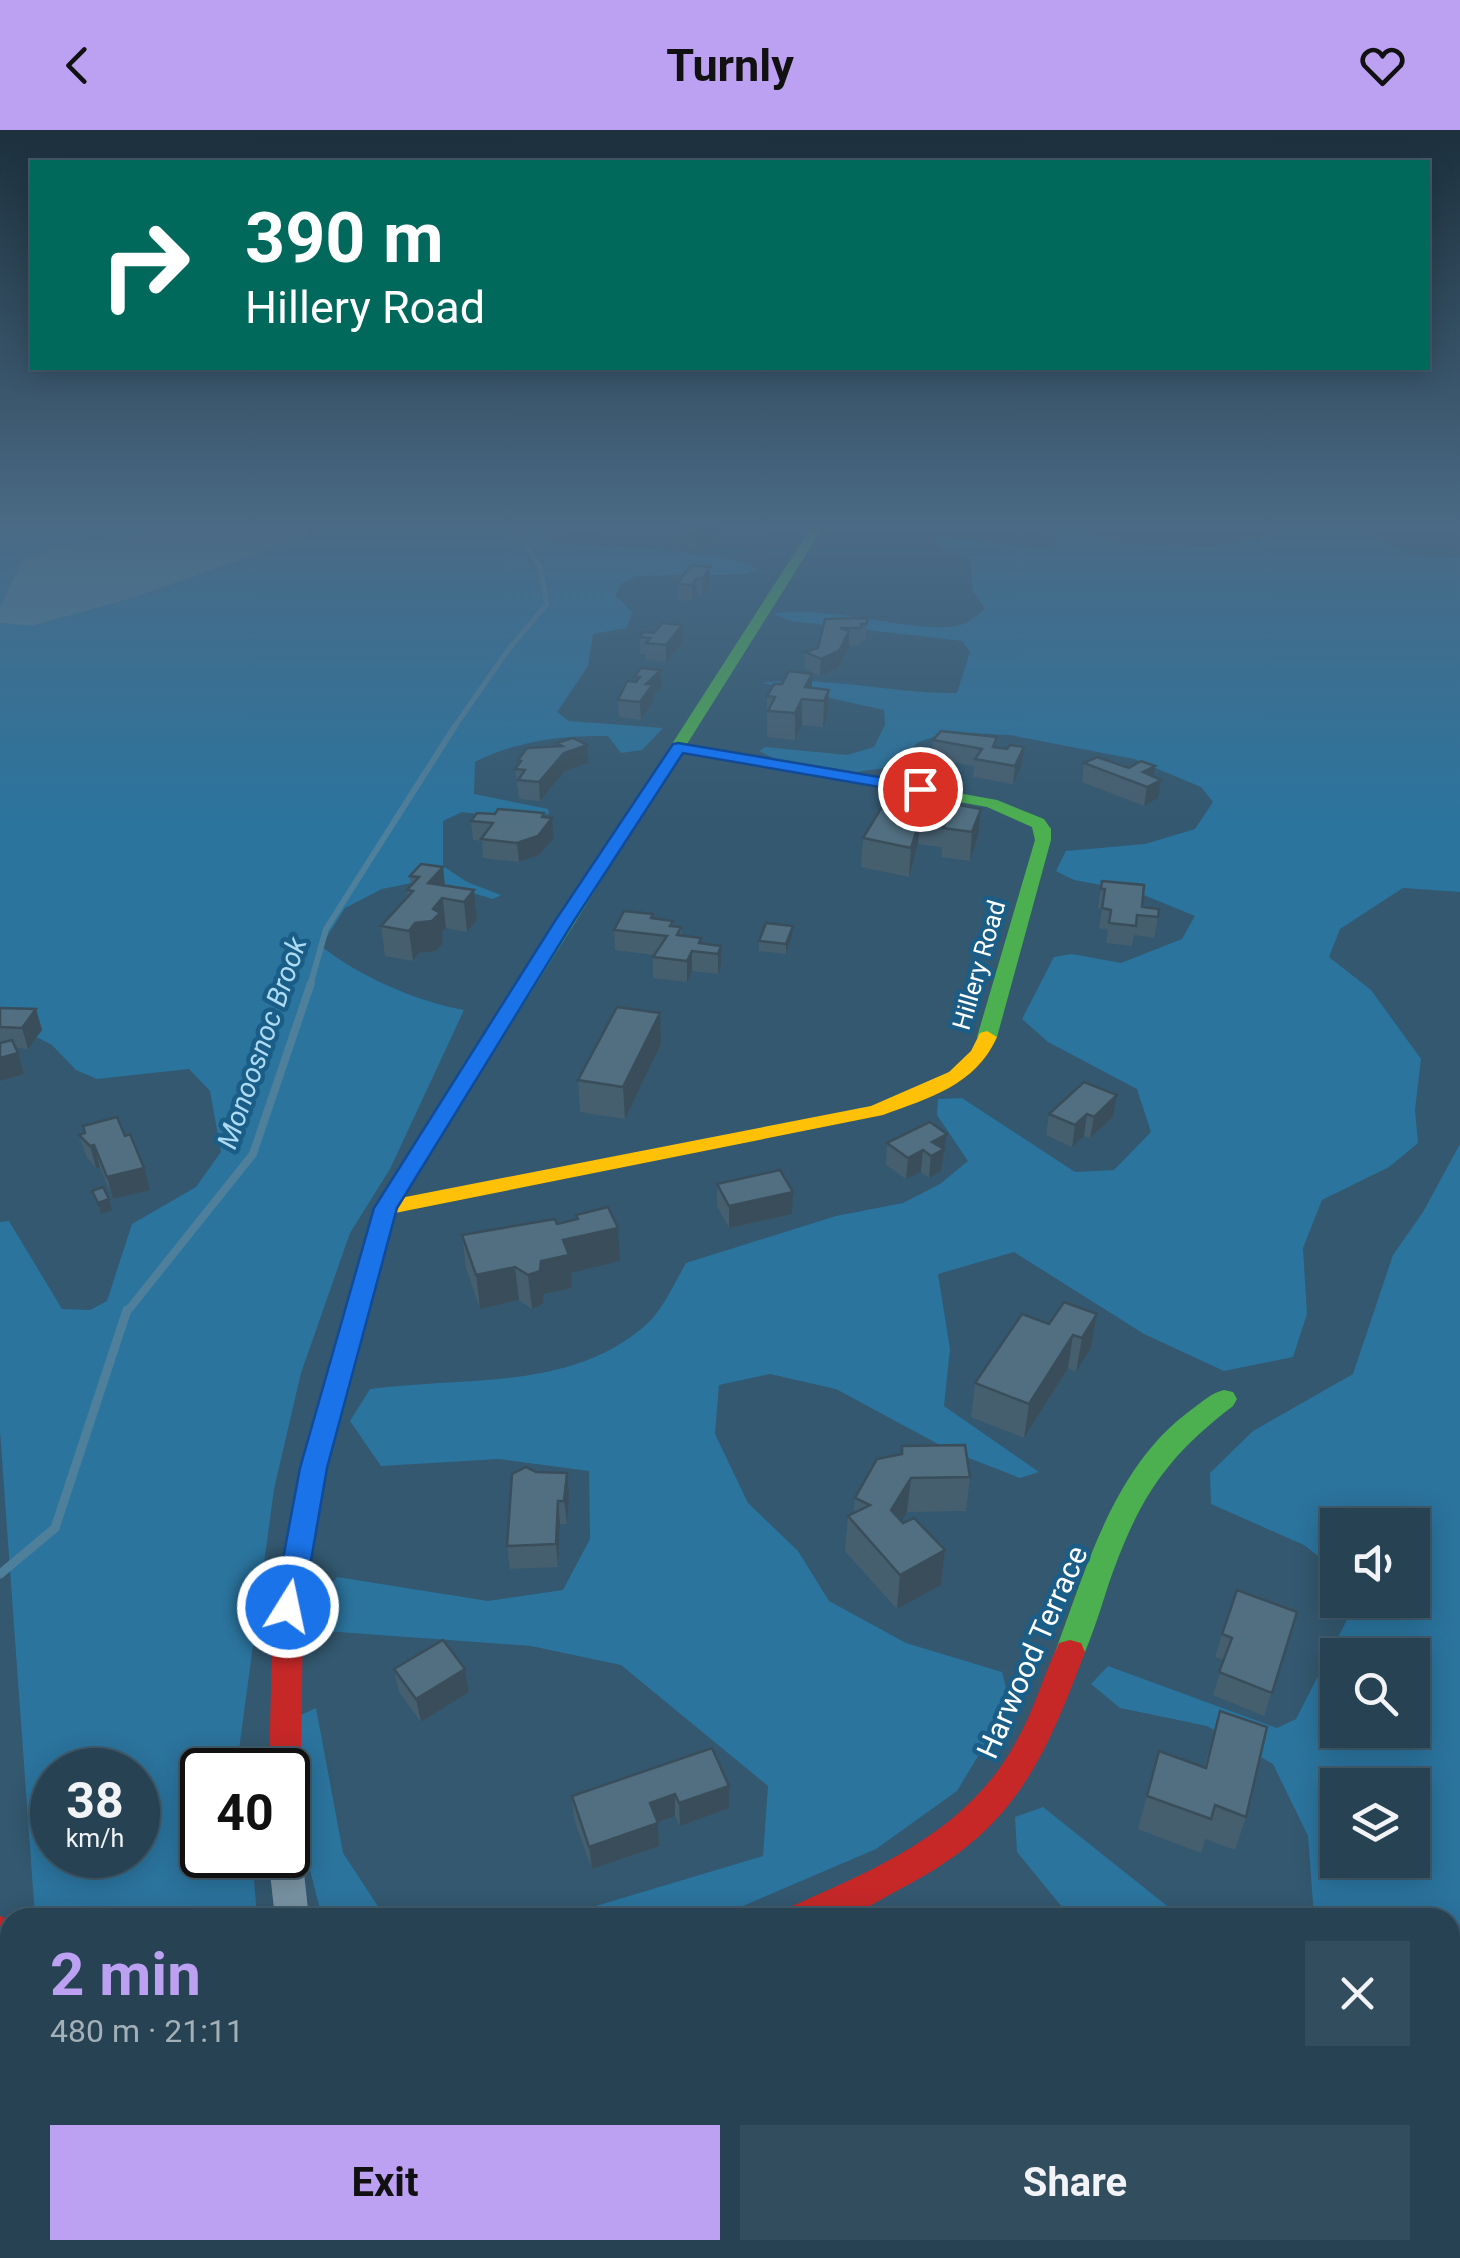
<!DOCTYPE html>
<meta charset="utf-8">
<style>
:root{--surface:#264253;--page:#324d5d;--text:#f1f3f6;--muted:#a4b0b8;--line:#425b6a;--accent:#bca0f2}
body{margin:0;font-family:Roboto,sans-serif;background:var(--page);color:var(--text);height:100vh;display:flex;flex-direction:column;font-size:38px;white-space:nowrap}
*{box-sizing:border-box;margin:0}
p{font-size:32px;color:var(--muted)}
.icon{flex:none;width:55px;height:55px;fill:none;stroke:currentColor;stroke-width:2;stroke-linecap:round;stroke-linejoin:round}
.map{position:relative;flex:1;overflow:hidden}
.sheet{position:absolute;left:0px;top:1778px;width:1460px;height:352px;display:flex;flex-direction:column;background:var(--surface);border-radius:30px 30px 0 0;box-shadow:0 5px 25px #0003,0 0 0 2px var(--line)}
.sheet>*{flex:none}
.top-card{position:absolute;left:30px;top:30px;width:1400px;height:210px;border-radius:0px;box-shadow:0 5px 25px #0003,0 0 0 2px var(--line);background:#00695c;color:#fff;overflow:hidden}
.controls{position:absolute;left:1320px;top:1378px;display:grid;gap:20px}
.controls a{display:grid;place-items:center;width:110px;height:110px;border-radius:0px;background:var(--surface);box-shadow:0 5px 25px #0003,0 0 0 2px var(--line);font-size:50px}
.speed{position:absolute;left:30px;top:1618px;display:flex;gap:20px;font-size:50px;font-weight:700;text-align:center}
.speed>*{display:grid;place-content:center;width:130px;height:130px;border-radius:50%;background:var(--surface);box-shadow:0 5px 25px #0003,0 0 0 2px var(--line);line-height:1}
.speed small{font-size:25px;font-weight:400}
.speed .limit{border:5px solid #111;border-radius:15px;background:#fff;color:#111}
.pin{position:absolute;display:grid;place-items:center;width:85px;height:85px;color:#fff;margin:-42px;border:5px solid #fff;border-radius:50%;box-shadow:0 2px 10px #0007}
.me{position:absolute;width:110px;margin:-55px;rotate:10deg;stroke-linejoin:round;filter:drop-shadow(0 0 8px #0008)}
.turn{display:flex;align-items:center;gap:35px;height:210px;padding:0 50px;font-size:45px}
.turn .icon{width:130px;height:130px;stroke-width:2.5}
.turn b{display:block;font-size:70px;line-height:85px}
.round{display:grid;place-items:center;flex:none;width:105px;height:105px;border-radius:0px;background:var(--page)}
.head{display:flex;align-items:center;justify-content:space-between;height:170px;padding:0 50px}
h1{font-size:60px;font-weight:700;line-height:75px;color:var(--accent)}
.primary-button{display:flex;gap:20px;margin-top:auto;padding:20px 50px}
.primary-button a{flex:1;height:115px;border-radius:0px;background:var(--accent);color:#111;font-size:40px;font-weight:700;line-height:115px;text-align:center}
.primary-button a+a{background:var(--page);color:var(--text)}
header{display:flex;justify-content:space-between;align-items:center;height:130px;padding:0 50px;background:var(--accent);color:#111;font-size:45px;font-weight:700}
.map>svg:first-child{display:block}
.green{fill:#2b749e;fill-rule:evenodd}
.water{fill:#4e7f9b}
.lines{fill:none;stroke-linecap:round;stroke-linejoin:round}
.stream-far3{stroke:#4e7f9b;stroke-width:5}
.stream-far2{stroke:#4e7f9b;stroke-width:6}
.stream-far1{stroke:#4e7f9b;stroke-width:8}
.stream{stroke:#4e7f9b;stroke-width:9}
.street{fill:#7a94a4;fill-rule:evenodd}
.fast{fill:#4caf50;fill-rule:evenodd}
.slow{fill:#ffc107;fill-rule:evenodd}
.jam{fill:#c62828;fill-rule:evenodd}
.wall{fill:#465f6f}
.shaded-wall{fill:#394e5a}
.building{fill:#516f81;stroke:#394e5a;stroke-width:2.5}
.route{fill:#1a73e8;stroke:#114b97;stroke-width:2.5}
.labels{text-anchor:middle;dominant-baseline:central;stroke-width:9;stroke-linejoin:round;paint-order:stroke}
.street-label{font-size:25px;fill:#fff;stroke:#1a5e88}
.water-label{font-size:28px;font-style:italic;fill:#addbf4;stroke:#1a5e88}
.near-street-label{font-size:30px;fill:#fff;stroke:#1a5e88}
</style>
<header><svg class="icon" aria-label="back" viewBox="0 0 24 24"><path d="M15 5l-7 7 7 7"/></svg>Turnly<svg class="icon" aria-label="heart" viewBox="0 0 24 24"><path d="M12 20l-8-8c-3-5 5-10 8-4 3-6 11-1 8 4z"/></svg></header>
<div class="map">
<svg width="1460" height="2128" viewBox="0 0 1460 2128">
<rect width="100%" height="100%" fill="#33586f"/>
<g class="green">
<polygon points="19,396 178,396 71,414 22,429 0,477 0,398"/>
<path d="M312,396h234l-5,2 2,9 10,6c43,3 176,6 206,27l-13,4 -110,2 -15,8 -6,11 17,17 -5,16 -34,6 -5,32 -31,46 12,9 94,7 -21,22 -21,3 -13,-17c-46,-1 -92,5 -133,26l-1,32 74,15 1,5 -31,4 -56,-6 -19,9v45l24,16 34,13 -8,4 -66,-19 -45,9 -37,19 -24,38c37,30 97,56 143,64l-74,159 -40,64 -49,140 -27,116 -36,268 2,13h-38v85h50l5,62h-222l-35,-486v-209l9,-1 53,88 28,1 17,-9 25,-77 64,-37 25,-35 -11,-61 -21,-22 -92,10 -21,-9 -24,-25 -52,-27v-395l31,3 102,-28 176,-63zM52,1640h86v85h-86z"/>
<path d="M1039,396h44l15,11 29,7 84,3 51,-10 16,-11h89l-2,2c35,27 50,32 95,29v335l-57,-4 -63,41 -11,28 42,33 50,69 -6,51 3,33 -29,24 -67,33 -19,48 4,66 -14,43 -69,14 -80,-37 -130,-82 -76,22 12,75 -6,57 95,66 -19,6 -69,-27 -115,-62 -66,-15 -51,11 -4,49 33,69 50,48 31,50 77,42 96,29 8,31 -53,88 -81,58 -159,68h-158l204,-61 5,-70 -147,-121 -90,-19 -206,-15 -13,-24 25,-30 151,24 75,-11 27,-51 -1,-68 -90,-12 -118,7 -31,-45 20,-32c95,-13 204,3 279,-67 15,-15 26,-40 37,-59l150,-47 67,-13 37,-19 28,-23 -31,-46 1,-16 24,-1 113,74 39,-2 37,-38 -14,-43 -89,-47 -26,-23 32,-62 18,-3 49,9 61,-24 13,-23 -61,-25 -60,-11 -18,-9 10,-20 79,-7 50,-15 18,-27 -12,-15 -67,-28 -124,-24 -62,-3 -29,10 -33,26 -30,4 -83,-14 -14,-7 6,-4 82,8 27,-8 11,-22 -1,-15 -122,-27c65,-8 130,11 195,10l13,-41 -8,-11 -171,-20 -18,-7c55,-11 156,25 193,9 6,-3 13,-10 19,-14l-13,-20 -1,-28 -35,-17 4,-8 112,14 5,-5z"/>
<path d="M1460,1014v1114h-511l7,-8h494v-332l-136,-1 -6,-81 -35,-72 -66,-38 -87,-18 -29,-24 17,-18 169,62 19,-9 54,-105v-14h62v-75h-74l-1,46 -33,-26 -93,-41 -1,-31 43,-42 100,-57 40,-119 30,-43zM1338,1525h74v75h-74zM1338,1655h74v75h-74z"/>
<polygon points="316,1578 343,1723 385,1787 322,1787 310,1740 297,1587"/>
<polygon points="1043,1677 1181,1787 1076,1788 1066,1782 1017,1722 1015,1687"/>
<polygon points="62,2120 331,2120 332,2128 63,2128"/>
</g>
<polygon class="water" points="178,396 312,396 309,405 133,468 31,496 0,493 0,477 22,429 71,414"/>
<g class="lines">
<polyline class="stream-far3" points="453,599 508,520 547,474 540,437 514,396"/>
<polyline class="stream-far2" points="310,856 326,799 455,596"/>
<polyline class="stream-far1" points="126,1183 253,1024 311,853"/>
<polyline class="stream" points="0,1444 55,1398 127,1180"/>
<polygon class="street" points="288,1711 297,1714 302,1725 309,1788 275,1788 268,1725 288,1725"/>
<g class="fast">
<polygon points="812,396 824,396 687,614 997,670 1044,689 1051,699 1051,710 997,907 987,913 977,907 1035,710 1032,697 987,677 682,622 396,1078 383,1130 371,1138 363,1135 359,1130 374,1078"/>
<path d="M1224,1260l9,2 4,7 -4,7c-69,53 -94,93 -123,174 -9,27 -17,55 -29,81l-11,3 -11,-3 -4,-9c32,-85 59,-186 136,-242 11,-8 20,-17 33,-20z"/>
<polygon points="10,2106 10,2120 44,2120 45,2128 5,2128"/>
</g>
<path class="slow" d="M987,901l10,6c-21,48 -68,61 -114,78l-498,100 -11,-7 11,-7 486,-95 78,-34 22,-21 9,-18z"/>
<g class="jam">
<polygon points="371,1122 383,1130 326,1338 303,1477 301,1640 296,1650 288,1653 288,1640 269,1640 273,1477 300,1338 359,1130"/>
<path d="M1070,1510l11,3 4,9c-42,112 -72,179 -183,236 -19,10 -42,26 -63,30 -17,3 -37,0 -54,0l5,-11c88,-39 178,-76 226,-165 18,-31 27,-66 43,-99z"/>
<polygon points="0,1786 10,1790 10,1952 0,1948"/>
</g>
</g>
<g class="wall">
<polygon points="571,396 605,396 603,404 590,403 588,410 572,410"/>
<polygon points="676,396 721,396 721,407 695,419 674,416 674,400"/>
<polygon points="1109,396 1165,396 1164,399 1113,401"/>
<polygon points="710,437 710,453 702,465 697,465 692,471 677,470 677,454"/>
<polygon points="867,488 866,511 860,511 860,515 849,515 838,538 820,546 805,539 805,522 818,518 825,489"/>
<polygon points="682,495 683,512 666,532 646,530 646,524 640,524 640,507"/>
<polygon points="661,540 662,557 653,565 653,572 641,590 619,587 618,570 635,552 634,547"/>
<polygon points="782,554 829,560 828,586 823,597 802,595 795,610 767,607 767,566"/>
<polygon points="933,610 1007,619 1024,617 1022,635 1013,654 973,647 974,636 932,629"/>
<polygon points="556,613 588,633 565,641 540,671 519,669 515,639 518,635 518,630 557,616"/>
<polygon points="1084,633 1153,646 1158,668 1144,676 1082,652"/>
<polygon points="888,667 981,679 978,707 970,731 941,727 942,717 918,714 909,747 861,737 863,708"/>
<polygon points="544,683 545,688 552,688 554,708 539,725 519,732 483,728 482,711 473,710 471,691 495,684"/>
<polygon points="443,737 445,756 474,760 477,790 467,802 446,798 442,802 443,813 436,821 419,823 413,831 385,826 381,796 408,767 407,760 411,756 410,746"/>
<polygon points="1102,751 1158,787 1154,808 1134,805 1132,816 1106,813 1108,800 1099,798 1102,779 1098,778"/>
<polygon points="654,788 673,791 673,796 681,797 681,806 701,808 701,814 721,816 721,836 718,844 692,841 687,852 653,848 653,827 654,825 615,820 614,800"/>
<polygon points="793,796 792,806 786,824 759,821 759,811"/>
<polygon points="0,878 36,879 42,900 28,919 16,918 24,944 0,951"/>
<polygon points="661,914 625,989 580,982 578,950"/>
<polygon points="1084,952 1113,987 1090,1008 1084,1006 1072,1017 1046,1005 1049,984"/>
<polygon points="930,992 945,1026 943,1027 941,1041 929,1048 921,1042 906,1049 886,1035 887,1013"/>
<polygon points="79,1005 150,1060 113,1069 100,1037 96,1038 86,1026"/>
<polygon points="717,1054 792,1084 729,1098 717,1076"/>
<polygon points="576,1085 620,1131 571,1143 572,1158 544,1164 543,1174 532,1179 519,1170 480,1179 466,1138 462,1105 557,1094 576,1090"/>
<polygon points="1097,1184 1091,1218 1076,1242 1068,1238 1024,1308 971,1287 975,1253 1049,1194"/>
<polygon points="877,1329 970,1347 966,1381 907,1382 901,1391 945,1420 941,1455 897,1479 845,1421 848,1386 854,1383 855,1368"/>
<polygon points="536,1342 569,1366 567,1394 560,1394 558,1437 510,1439 507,1416"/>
<polygon points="1297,1482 1264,1586 1213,1565 1224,1530 1215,1527 1222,1504"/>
<polygon points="394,1539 465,1539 469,1562 421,1592 399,1562"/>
<polygon points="1220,1581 1246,1687 1235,1720 1205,1709 1201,1723 1138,1699 1159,1621 1204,1637"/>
<polygon points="712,1618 729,1678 680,1696 675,1686 657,1693 659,1716 592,1739 574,1689 572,1666"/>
</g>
<g class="shaded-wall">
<polygon points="712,396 721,396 721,407 695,419 695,403"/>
<polygon points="710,437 710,453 702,465 702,449"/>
<polygon points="696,449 697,465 692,471 692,455"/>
<polygon points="682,495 683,512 666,532 666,515"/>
<polygon points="849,501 849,517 838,538 820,546 821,529"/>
<polygon points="661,540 662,557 653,565 653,572 641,590 640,572 646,554"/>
<polygon points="812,544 812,569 805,557"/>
<polygon points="829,560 828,586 823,597 824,571"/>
<polygon points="802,569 802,595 795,610 795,583"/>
<polygon points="587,615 588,633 565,641 540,671 539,652 564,623"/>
<polygon points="1024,617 1022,635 1013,654 1015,636"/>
<polygon points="1155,636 1152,654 1161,650 1158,668 1144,676 1147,657 1143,642"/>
<polygon points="981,679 978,707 970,731 972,702"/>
<polygon points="544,683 545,697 552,688 554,708 539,725 519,732 517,713"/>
<polygon points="921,686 918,714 909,747 911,718"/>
<polygon points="443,737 446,767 443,770 446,798 442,802 443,813 436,821 419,823 413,831 409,801 428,753"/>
<polygon points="474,760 477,790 467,802 464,772"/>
<polygon points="793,796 792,806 786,824 786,814"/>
<polygon points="721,816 721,836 718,844 718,824"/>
<polygon points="692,821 692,841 687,852 687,831"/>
<polygon points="36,879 42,900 28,919 22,898"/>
<polygon points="660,883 661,914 625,989 623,957"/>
<polygon points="18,923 24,944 0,951 0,928"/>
<polygon points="1117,965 1113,987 1090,1008 1094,987"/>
<polygon points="1087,984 1084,1006 1072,1017 1075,995"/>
<polygon points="947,1004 941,1041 929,1048 932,1012"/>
<polygon points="94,1015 100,1037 96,1038 90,1016"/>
<polygon points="923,1020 921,1042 906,1049 908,1028"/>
<polygon points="144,1038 150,1060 113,1069 107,1047"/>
<polygon points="793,1062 792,1084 729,1098 729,1076"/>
<polygon points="109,1069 112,1080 101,1084 98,1073"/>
<polygon points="618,1098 620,1131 571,1143 572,1158 544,1164 543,1174 532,1179 528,1145 541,1131 563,1110"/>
<polygon points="515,1137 519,1170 480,1179 476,1145"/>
<polygon points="1097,1184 1091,1218 1076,1242 1082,1208"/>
<polygon points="1073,1205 1068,1238 1024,1308 1029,1274"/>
<polygon points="567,1343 569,1366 567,1394 564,1371"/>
<polygon points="911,1348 907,1382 888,1414 891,1380"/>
<polygon points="558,1371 560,1394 558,1437 556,1414"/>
<polygon points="945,1420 941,1455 897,1479 900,1445"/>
<polygon points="465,1539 469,1562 421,1592 416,1569"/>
<polygon points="729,1656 729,1678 680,1696 679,1673"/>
<polygon points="675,1664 675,1686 651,1695 650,1673"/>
<polygon points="658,1693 659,1716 592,1739 589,1717"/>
</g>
<g class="building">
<polygon points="680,396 712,396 695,403 674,400"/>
<polygon points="691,435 710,437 702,449 696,449 692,455 677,454"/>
<polygon points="867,488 867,494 861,494 861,498 840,498 849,501 839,521 821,529 805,522 818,518 825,489"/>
<polygon points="662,493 682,495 666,515 646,513 650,508 640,507 643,502 654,503"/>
<polygon points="641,538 661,540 646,554 653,554 640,572 618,570 627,551 636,552 640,547 634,547"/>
<polygon points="789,541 812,544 805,557 829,560 824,571 802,569 795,583 768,581 775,567 767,566 774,554 782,554"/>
<polygon points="941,601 997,607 993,617 1007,619 1010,615 1024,617 1015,636 975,629 982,619 933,610"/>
<polygon points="573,608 587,615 564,623 539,652 518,650 525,640 515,639 521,631 518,630 527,618 562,616 556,613"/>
<polygon points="1097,627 1129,638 1141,631 1155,636 1143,642 1161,650 1147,657 1084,633"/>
<polygon points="888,667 918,671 920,668 981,679 972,702 943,698 947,689 921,686 911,718 863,708"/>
<polygon points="498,679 544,683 542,687 552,688 538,706 517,713 481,709 493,693 471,691 477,683 495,684"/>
<polygon points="421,734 443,737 428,753 474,760 464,772 442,768 433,779 440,783 432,791 415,793 409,801 381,796 413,761 407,760 419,747 410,746"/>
<polygon points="1102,751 1144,755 1142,777 1159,779 1158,787 1137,785 1136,796 1109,793 1111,780 1102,778 1105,759 1101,759"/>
<polygon points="624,781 653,784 651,788 673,791 670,796 681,797 677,805 701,808 699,813 721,816 718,824 692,821 687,831 653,827 667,806 614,800"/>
<polygon points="766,793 793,796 786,814 759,811"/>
<polygon points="617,877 660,883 623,957 578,950"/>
<polygon points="0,878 36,879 22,898 0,897"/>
<polygon points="12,910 18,923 0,928 0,913"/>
<polygon points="1084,952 1117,965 1094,987 1087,984 1075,995 1049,984"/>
<polygon points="117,987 125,1006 130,1004 144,1038 107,1047 94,1015 90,1016 79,1005 85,1003 83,996"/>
<polygon points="930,992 947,1004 932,1012 944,1019 931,1026 923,1020 908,1028 887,1013"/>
<polygon points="780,1040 793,1062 729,1076 717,1054"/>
<polygon points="103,1057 109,1069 98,1073 92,1061"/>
<polygon points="608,1077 618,1098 563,1110 569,1125 541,1131 540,1141 528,1145 515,1137 476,1145 462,1105 555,1089 557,1094 578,1089 576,1085"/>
<polygon points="1064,1172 1097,1184 1082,1208 1073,1205 1029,1274 975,1253 1022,1184 1049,1194"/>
<polygon points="965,1315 970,1347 911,1348 891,1380 903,1393 914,1388 945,1420 900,1445 848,1386 870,1375 855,1368 877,1329 902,1324 902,1316"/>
<polygon points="526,1337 536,1342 567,1343 564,1371 558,1371 556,1414 507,1416 512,1344"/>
<polygon points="1237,1460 1297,1482 1272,1563 1219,1542 1232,1508 1222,1504"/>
<polygon points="443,1510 465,1539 416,1569 394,1539"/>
<polygon points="1220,1581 1267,1597 1246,1687 1215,1675 1211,1689 1147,1666 1159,1621 1206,1638"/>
<polygon points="712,1618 729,1656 679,1673 675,1664 650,1673 658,1693 589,1717 572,1666"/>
<polygon points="515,2120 658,2120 660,2128 517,2128"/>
</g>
<linearGradient id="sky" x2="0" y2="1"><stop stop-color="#1c303d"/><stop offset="0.57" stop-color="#4a6a85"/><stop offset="1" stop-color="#4a6a85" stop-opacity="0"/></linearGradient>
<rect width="1460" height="694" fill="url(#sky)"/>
<polygon class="route" points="678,613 920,654 928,659 920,664 683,623 572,794 397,1078 327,1338 303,1477 299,1485 288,1489 278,1485 274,1477 300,1338 374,1078 553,794 673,614"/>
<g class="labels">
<g class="street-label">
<text transform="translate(979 835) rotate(-74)">Hillery Road</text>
</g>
<g class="water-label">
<text transform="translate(262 913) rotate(-71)">Monoosnoc Brook</text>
</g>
<g class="near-street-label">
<text transform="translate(1032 1522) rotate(-66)">Harwood Terrace</text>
</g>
</g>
</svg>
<div class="controls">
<a><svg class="icon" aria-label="sound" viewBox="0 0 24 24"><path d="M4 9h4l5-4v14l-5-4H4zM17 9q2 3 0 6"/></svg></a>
<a><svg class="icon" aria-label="search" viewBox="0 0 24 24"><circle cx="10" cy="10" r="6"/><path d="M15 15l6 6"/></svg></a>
<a><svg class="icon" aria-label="layers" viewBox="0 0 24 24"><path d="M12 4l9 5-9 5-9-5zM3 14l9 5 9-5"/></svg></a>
</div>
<div class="speed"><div>38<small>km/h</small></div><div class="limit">40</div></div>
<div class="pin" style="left:920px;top:659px;background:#d93025"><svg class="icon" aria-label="arrive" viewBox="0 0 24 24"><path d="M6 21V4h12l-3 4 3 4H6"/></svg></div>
<svg class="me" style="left:288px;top:1477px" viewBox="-20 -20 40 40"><circle r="17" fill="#1a73e8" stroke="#fff" stroke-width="3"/><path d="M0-11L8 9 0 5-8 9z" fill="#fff"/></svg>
<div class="top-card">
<div class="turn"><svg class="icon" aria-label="right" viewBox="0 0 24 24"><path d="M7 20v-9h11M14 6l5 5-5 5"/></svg><div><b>390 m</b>Hillery Road</div></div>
</div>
<section class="sheet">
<div class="head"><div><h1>2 min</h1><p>480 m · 21:11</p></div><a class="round"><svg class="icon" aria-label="close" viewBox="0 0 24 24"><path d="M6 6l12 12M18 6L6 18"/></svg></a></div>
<div class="primary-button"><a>Exit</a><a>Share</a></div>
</section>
</div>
